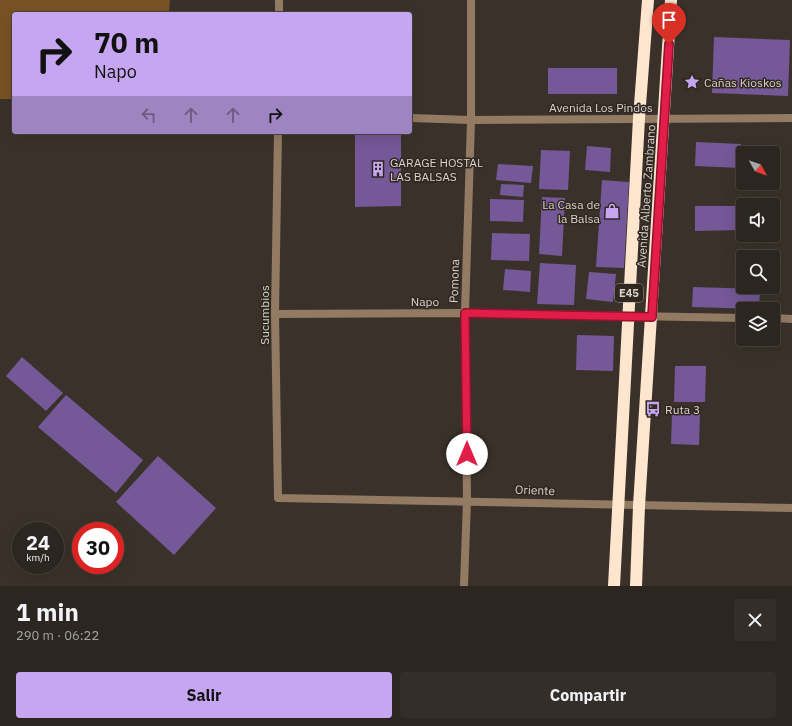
<!DOCTYPE html>
<html lang="es">
<meta charset="utf-8">
<style>
:root{--surface:#2c2620;--page:#342e29;--text:#f1f3f6;--muted:#a6a5a5;--line:#48433e;--accent:#c6a6f0}
body{margin:0;font-family:"IBM Plex Sans",sans-serif;background:var(--page);color:var(--text);height:100vh;display:flex;flex-direction:column;font-size:15px;white-space:nowrap}
*{box-sizing:border-box;margin:0}
p{font-size:13px;color:var(--muted)}
.icon{flex:none;width:22px;height:22px;fill:none;stroke:currentColor;stroke-width:2;stroke-linecap:round;stroke-linejoin:round}
.map{position:relative;height:586px;overflow:hidden}
.sheet{display:flex;flex-direction:column;background:var(--surface);flex:1}
.sheet>*{flex:none}
.banner{position:absolute;left:12px;top:12px;width:400px;height:122px;border-radius:4px;box-shadow:0 4px 16px #0002,0 0 0 1px var(--line);background:#c6a6f0;color:#111;overflow:hidden}
.needle{width:26px;rotate:130deg}
.controls{position:absolute;left:736px;top:146px;display:grid;gap:8px}
.controls a{display:grid;place-items:center;width:44px;height:44px;border-radius:4px;background:var(--surface);box-shadow:0 4px 16px #0002,0 0 0 1px var(--line);font-size:20px}
.speed{position:absolute;left:12px;top:522px;display:flex;gap:8px;font-size:20px;font-weight:700;text-align:center}
.speed>*{display:grid;place-content:center;width:52px;height:52px;border-radius:50%;background:var(--surface);box-shadow:0 4px 16px #0002,0 0 0 1px var(--line);line-height:1}
.speed small{font-size:10px;font-weight:400}
.speed .limit{border:6px solid #d22;background:#fff;color:#111}
.pin{position:absolute;display:grid;place-items:center;width:34px;height:34px;color:#fff;margin:-41px -17px;border-radius:50% 50% 50% 0;rotate:-45deg;box-shadow:0 0 4px #0007}
.pin .icon{rotate:45deg}
.me{position:absolute;width:44px;margin:-22px;rotate:0deg;stroke-linejoin:round;filter:drop-shadow(0 0 3px #0008)}
.turn{display:flex;align-items:center;gap:14px;height:84px;padding:0 16px;font-size:18px}
.turn .icon{width:52px;height:52px;stroke-width:2.5}
.turn b{display:block;font-size:28px;line-height:34px}
.lanes{display:flex;align-items:center;height:38px;padding:0 16px;background:#0003;justify-content:center;gap:20px;direction:ltr}
.lanes .off{opacity:.35}
.round{display:grid;place-items:center;flex:none;width:42px;height:42px;border-radius:4px;background:var(--page)}
.head{display:flex;align-items:center;justify-content:space-between;height:68px;padding:0 16px}
h1{font-size:24px;font-weight:700;line-height:30px}
.button{display:flex;gap:8px;margin-top:auto;padding:8px 16px}
.button a{flex:1;height:46px;border-radius:4px;background:var(--accent);color:#111;font-size:16px;font-weight:700;line-height:46px;text-align:center}
.button a+a{background:var(--page);color:var(--text)}
.map>svg:first-child{display:block}
.green{fill:#785224}
.building{fill:#755898}
.lines{fill:none;stroke-linecap:round;stroke-linejoin:round}
.street{stroke:#937b63;stroke-width:8}
.highway{stroke:#fde6cd;stroke-width:12}
.route-casing{stroke:#92132f;stroke-width:10}
.route{stroke:#e11d48;stroke-width:7}
.labels{text-anchor:middle;dominant-baseline:central;stroke-width:3;stroke-linejoin:round;paint-order:stroke}
.shield{fill:#302820;stroke:#a6a09a;stroke-width:1}
.shield-label{font-size:11px;font-weight:bold;fill:#d8d3ce}
.poi-label{font-size:12px;fill:#d8d3ce;stroke:#302820;text-anchor:start}
.street-label{font-size:12px;fill:#d8d3ce;stroke:#302820}
</style>
<div class="map">
<svg width="792" height="586" viewBox="0 0 792 586">
<rect width="100%" height="100%" fill="#3a322a"/>
<polygon class="green" points="0,0 170,0 169,14 14,14 14,99 0,99"/>
<g class="building">
<polygon points="714,37 790,40 788,96 712,93"/>
<rect x="548" y="68" width="69" height="26"/>
<polygon points="355,132 401,132 401,206 355,207"/>
<polygon points="696,142 741,144 740,168 695,166"/>
<polygon points="587,146 611,148 610,172 585,170"/>
<polygon points="541,150 570,151 568,190 539,189"/>
<polygon points="498,164 533,166 531,183 496,180"/>
<polygon points="602,180 629,182 624,268 596,267"/>
<polygon points="501,184 524,185 523,197 500,195"/>
<polygon points="542,197 565,198 562,256 539,254"/>
<polygon points="490,199 524,200 523,222 490,221"/>
<polygon points="695,206 742,206 742,230 695,231"/>
<polygon points="492,233 530,234 529,261 491,260"/>
<polygon points="540,263 576,265 574,305 537,304"/>
<polygon points="505,269 531,271 530,292 503,290"/>
<polygon points="589,272 616,274 613,302 586,299"/>
<polygon points="693,287 760,289 759,309 692,307"/>
<polygon points="577,335 614,336 613,371 576,370"/>
<polygon points="22,357 63,393 46,411 6,376"/>
<polygon points="675,366 706,366 705,402 674,402"/>
<polygon points="66,395 143,460 116,493 38,427"/>
<polygon points="672,414 700,414 699,445 671,444"/>
<polygon points="158,456 216,508 174,555 116,502"/>
</g>
<g class="lines">
<g class="street">
<polyline points="279,14 279,0"/>
<polyline points="410,118 471,120 792,118"/>
<polyline points="278,132 275,314 278,498 792,508"/>
<polyline points="275,314 465,313 743,318"/>
<polyline points="773,318 792,319"/>
<polyline points="464,586 467,500 465,313 471,120 471,0"/>
</g>
<g class="highway">
<polyline points="614,586 639,118 648,0"/>
<polyline points="636,586 639,506 671,0"/>
</g>
</g>
<g class="lines">
<g class="route-casing">
<polyline id="route" points="467,454 465,313 652,317 669,44"/>
</g>
<use href="#route" class="route"/>
</g>
<defs>
<g id="sight-bare" transform="scale(1.2)"><path d="M0-6L1.8-2.2L6-1.7L2.9 1.2L3.7 5.4L0 3.3L-3.7 5.4L-2.9 1.2L-6-1.7L-1.8-2.2Z" fill="#c6a6f0" stroke="#302820" stroke-width="2.5" paint-order="stroke"/></g>
<g id="building-bare" transform="scale(1.2)"><path d="M-4-6H4V6H1V3H-1V6H-4ZM-2.5-4.3h1.7v1.8h-1.7ZM.8-4.3h1.7v1.8H.8ZM-2.5-1h1.7V.8h-1.7ZM.8-1h1.7V.8H.8Z" fill="#c6a6f0" stroke="#302820" stroke-width="2.5" paint-order="stroke"/></g>
<g id="shop-bare" transform="scale(1.2)"><path d="M-5-2.5h2.3a2.7 3.5 0 0 1 5.4 0H5L5.5 6h-11ZM-1.5-2.5h3a1.5 2.3 0 0 0-3 0Z" fill="#c6a6f0" stroke="#302820" stroke-width="2.5" paint-order="stroke"/></g>
<g id="bus-bare" transform="scale(1.2)"><path d="M-5-6H5V4H4V6H2V4H-2V6H-4V4H-5ZM-3.5-4V0h7V-4ZM-3.5 1.2v1.5H-2V1.2ZM2 1.2v1.5H3.5V1.2Z" fill="#c6a6f0" stroke="#302820" stroke-width="2.5" paint-order="stroke"/></g>
</defs>
<g fill-rule="evenodd">
<use href="#sight-bare" x="692" y="82"/>
<use href="#building-bare" x="378" y="169"/>
<use href="#shop-bare" x="612" y="211"/>
<use href="#bus-bare" x="653" y="409"/>
</g>
<g class="labels">
<rect class="shield" x="615" y="284" width="28" height="18" rx="3"/>
<g class="shield-label">
<text x="629" y="293">E45</text>
</g>
<g class="poi-label">
<text x="704" y="82">Cañas Kioskos</text>
<text x="390" y="162">GARAGE HOSTAL<tspan x="390" dy="14">LAS BALSAS</tspan></text>
<text x="600" y="204" text-anchor="end">La Casa de<tspan x="600" dy="14">la Balsa</tspan></text>
<text x="665" y="409">Ruta 3</text>
</g>
<g class="street-label">
<text x="601" y="107">Avenida Los Pindos</text>
<text transform="translate(646 196) rotate(-86)">Avenida Alberto Zambrano</text>
<text transform="translate(454 281) rotate(-88)">Pomona</text>
<text x="425" y="301">Napo</text>
<text transform="translate(264 315) rotate(-90)">Sucumbios</text>
<text transform="translate(535 490) rotate(2)">Oriente</text>
</g>
</g>
</svg>
<div class="controls">
<a><svg class="needle" viewBox="-14 -14 28 28"><path d="M0-13l5 13h-10z" fill="#e53935"/><path d="M0 13l5-13h-10z" fill="#a6a5a5"/></svg></a>
<a><svg class="icon" aria-label="sound" viewBox="0 0 24 24"><path d="M4 9h4l5-4v14l-5-4H4zM17 9q2 3 0 6"/></svg></a>
<a><svg class="icon" aria-label="search" viewBox="0 0 24 24"><circle cx="10" cy="10" r="6"/><path d="M15 15l6 6"/></svg></a>
<a><svg class="icon" aria-label="layers" viewBox="0 0 24 24"><path d="M12 4l9 5-9 5-9-5zM3 14l9 5 9-5"/></svg></a>
</div>
<div class="speed"><div>24<small>km/h</small></div><div class="limit">30</div></div>
<div class="pin" style="left:669px;top:44px;background:#d93025"><svg class="icon" aria-label="arrive" viewBox="0 0 24 24"><path d="M6 21V4h12l-3 4 3 4H6"/></svg></div>
<svg class="me" style="left:467px;top:454px" viewBox="-20 -20 40 40"><circle r="19" fill="#fff"/><path d="M0-13L10 11 0 6-10 11z" fill="#e11d48"/></svg>
<div class="banner">
<div class="turn"><svg class="icon" aria-label="right" viewBox="0 0 24 24"><path d="M7 20v-9h11M14 6l5 5-5 5"/></svg><div><b>70 m</b>Napo</div></div>
<div class="lanes"><svg class="icon off" aria-label="left" viewBox="0 0 24 24"><path d="M17 20v-9H6M10 6l-5 5 5 5"/></svg><svg class="icon off" aria-label="ahead" viewBox="0 0 24 24"><path d="M12 20V5M6 11l6-6 6 6"/></svg><svg class="icon off" aria-label="ahead" viewBox="0 0 24 24"><path d="M12 20V5M6 11l6-6 6 6"/></svg><svg class="icon" aria-label="right" viewBox="0 0 24 24"><path d="M7 20v-9h11M14 6l5 5-5 5"/></svg></div>
</div>
</div>
<section class="sheet">
<div class="head"><div><h1>1 min</h1><p>290 m · 06:22</p></div><a class="round"><svg class="icon" aria-label="close" viewBox="0 0 24 24"><path d="M6 6l12 12M18 6L6 18"/></svg></a></div>
<div class="button"><a>Salir</a><a>Compartir</a></div>
</section>
